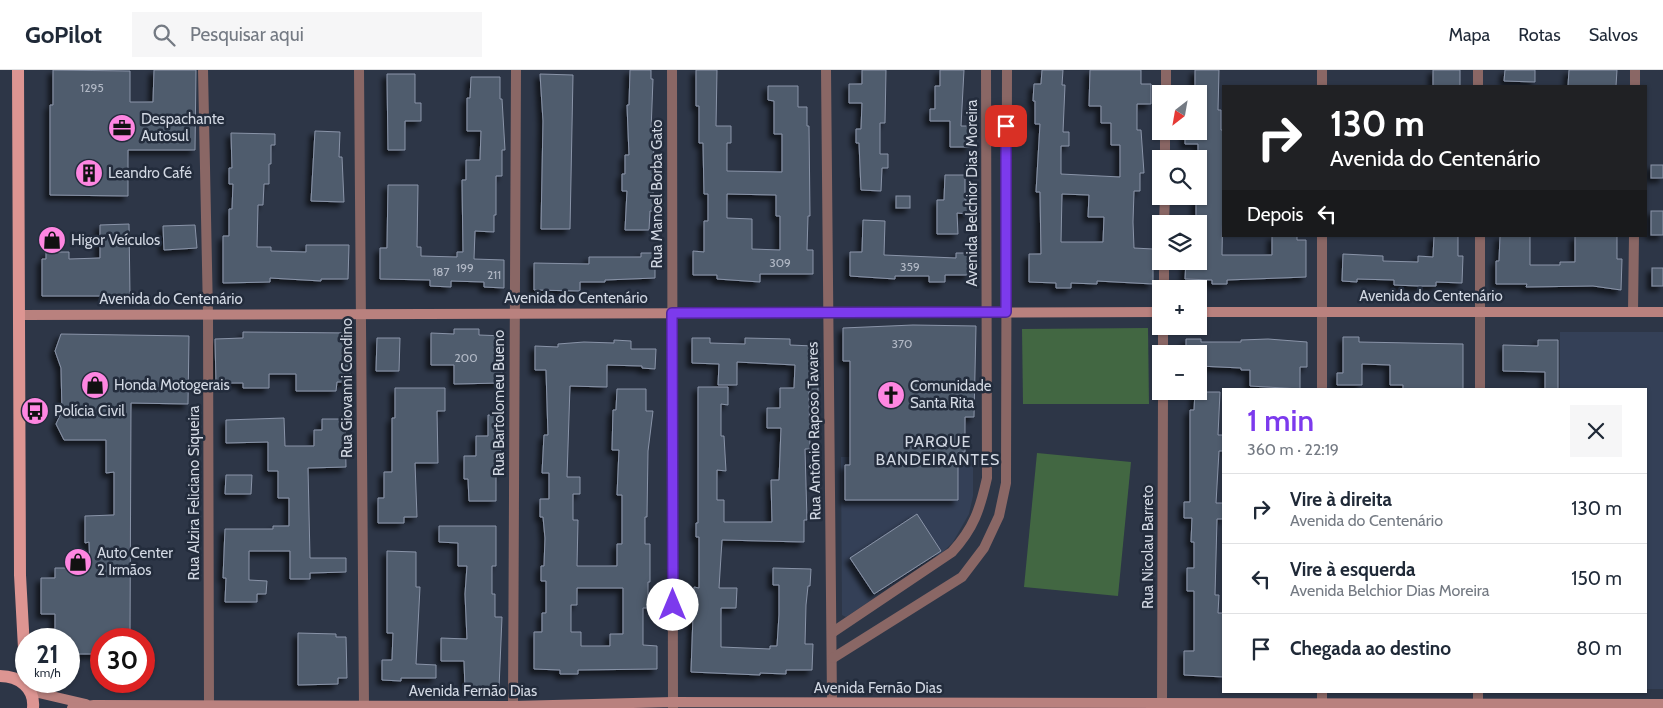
<!DOCTYPE html>
<html lang="pt">
<meta charset="utf-8">
<style>
:root{--surface:#fff;--page:#f6f6f7;--text:#1f2937;--muted:#747a83;--line:#e0e1e3;--accent:#7c3aed}
body{margin:0;font-family:Cabin,sans-serif;background:var(--page);color:var(--text);height:100vh;display:flex;flex-direction:column;font-size:19px;white-space:nowrap}
*{box-sizing:border-box;margin:0}
p{font-size:16px;color:var(--muted)}
.icon{flex:none;width:28px;height:28px;fill:none;stroke:currentColor;stroke-width:2;stroke-linecap:round;stroke-linejoin:round}
.map{position:relative;flex:1;overflow:hidden}
.details{position:absolute;left:1222px;top:318px;width:425px;height:305px;display:flex;flex-direction:column;background:var(--surface);border-radius:0px;box-shadow:0 1px 4px #0004}
.details>*{flex:none}
.banner{position:absolute;left:1222px;top:15px;width:425px;height:152px;border-radius:0px;box-shadow:0 1px 4px #0004;background:#202124;color:#fff;overflow:hidden}
.needle{width:32px;rotate:211deg}
.controls{position:absolute;left:1152px;top:15px;display:grid;gap:10px}
.controls a{display:grid;place-items:center;width:55px;height:55px;border-radius:0px;background:var(--surface);box-shadow:0 1px 4px #0004;font-size:25px}
.speed{position:absolute;left:15px;top:558px;display:flex;gap:10px;font-size:25px;font-weight:700;text-align:center}
.speed>*{display:grid;place-content:center;width:65px;height:65px;border-radius:50%;background:var(--surface);box-shadow:0 1px 4px #0004;line-height:1}
.speed small{font-size:12px;font-weight:400}
.speed .limit{border:8px solid #d22;background:#fff;color:#111}
.pin{position:absolute;display:grid;place-items:center;width:42px;height:42px;color:#fff;margin:-21px;border-radius:10px;box-shadow:0 2px 8px #0006}
.me{position:absolute;width:55px;margin:-28px;rotate:0deg;stroke-linejoin:round;filter:drop-shadow(0 0 4px #0008)}
.turn{display:flex;align-items:center;gap:18px;height:105px;padding:0 25px;font-size:22px}
.turn .icon{width:65px;height:65px;stroke-width:2.5}
.turn b{display:block;font-size:35px;line-height:42px}
.then{display:flex;align-items:center;height:48px;padding:0 25px;background:#0003;gap:10px;font-size:19px}
.round{display:grid;place-items:center;flex:none;width:52px;height:52px;border-radius:0px;background:var(--page)}
.head{display:flex;align-items:center;justify-content:space-between;height:85px;padding:0 25px}
h1{font-size:30px;font-weight:600;line-height:38px;color:var(--accent)}
ul{padding:0;list-style:none}
li{display:flex;align-items:center;gap:15px;height:70px;padding:0 25px;border-top:1px solid var(--line)}
li div{flex:1}
li b{display:block;font-size:19px}
li em{font-style:normal}
header{display:flex;align-items:center;gap:30px;box-sizing:border-box;height:70px;padding:0 25px;background:var(--surface);border-bottom:1px solid var(--line)}
header strong{font-size:24px}
nav{display:flex;gap:28px;margin-inline-start:auto;font-size:18px}
.search{width:350px;height:45px;background:var(--page);display:flex;align-items:center;gap:12px;box-sizing:border-box;padding:0 18px;border-radius:0px;color:var(--muted);font-size:19px}
.map>svg:first-child{display:block}
.built{fill:#344057}
.green{fill:#426742}
.building{fill:#505b6d;stroke:#8994a8;fill-rule:evenodd;filter:url(#shadow)}
.lines{fill:none;stroke-linecap:round;stroke-linejoin:round}
.street{stroke:#8a6765;stroke-width:10}
.secondary{stroke:#b9817e;stroke-width:10}
.primary{stroke:#dd9592;stroke-width:12}
.route-casing{stroke:#51269a;stroke-width:12}
.route{stroke:#7c3aed;stroke-width:9}
.labels{text-anchor:middle;dominant-baseline:central;stroke-width:5;stroke-linejoin:round;paint-order:stroke}
.number-label{font-size:12px;fill:#b1b8c5}
.poi-label{font-size:15px;fill:#d1d7e2;stroke:#232c3c;text-anchor:start}
.street-label{font-size:15px;fill:#d1d7e2;stroke:#232c3c}
.neighbourhood-label{font-size:16px;letter-spacing:1px;fill:#d1d7e2;stroke:#232c3c}
</style>
<header>
<strong>GoPilot</strong>
<div class="search"><svg class="icon" aria-label="search" viewBox="0 0 24 24"><circle cx="10" cy="10" r="6"/><path d="M15 15l6 6"/></svg>Pesquisar aqui</div>
<nav><a>Mapa</a><a>Rotas</a><a>Salvos</a></nav>
</header>
<div class="map">
<svg width="1663" height="638" viewBox="0 0 1663 638">
<defs>
<filter id="shadow"><feDropShadow dx="-4.5" dy="4.5" stdDeviation="2.5" flood-color="#0009"/></filter>
</defs>
<rect width="100%" height="100%" fill="#2d3647"/>
<g class="built">
<polygon points="1560,262 1663,262 1663,619 1646,619 1646,319 1560,319"/>
<polygon points="973,386 973,426 969,444 953,472 942,483 846,547 842,545 841,387"/>
</g>
<g class="green">
<polygon points="1148,258 1149,334 1023,334 1022,259"/>
<polygon points="1037,383 1131,392 1118,526 1024,517"/>
</g>
<g class="building">
<polygon points="53,0 130,1 130,32 153,32 154,0 196,0 195,80 128,80 128,126 50,125 50,35 53,35"/>
<polygon points="630,0 651,0 651,9 653,9 651,61 654,61 653,126 656,126 656,141 650,141 649,160 625,160 627,121 622,121 622,104 625,104 625,85 629,85 627,35 629,35"/>
<path d="M696,0h21l-1,56h15v17h-4v28l55,1v-38h-8v-33l-6,-1v-14h30v21h9v19h2l1,90h-2l-1,34h6v24h-53v8l-43,-3v-4h-24v-24l11,1v-31h4v-27h-4l-1,-51h-4v-37h-3zM727,124l49,1v21h4v34l-28,-1v-30l-25,-1z"/>
<polygon points="862,0 886,0 885,53 880,53 880,84 888,84 888,98 882,98 881,121 861,120 859,73 856,73 856,59 861,59 862,33 849,33 849,14 862,14"/>
<polygon points="940,0 964,0 961,56 970,56 970,77 950,77 950,51 930,51 930,39 935,39 935,16 940,16"/>
<path d="M1042,0h21l-1,15h3l-2,47h6v14h-8v28l59,3v-32h-9v-22h-10v-17h-12l1,-36h51v14h10v20h-14v26h4l3,43h-4v18h-6l-1,31 1,26 19,1v35l-56,-3v3l-26,-1v5h-15v-5l-27,-1v-28h12l-1,-62h-4l4,-68h-5v-23h-2l1,-17h7zM1062,124l27,1 -1,22h16l-1,25h-42z"/>
<polygon points="1195,0 1219,0 1218,40 1221,40 1221,60 1224,60 1222,185 1272,185 1272,166 1297,166 1297,170 1306,170 1306,207 1227,210 1227,214 1212,214 1212,210 1185,209 1186,191 1199,191 1199,154 1196,154 1196,130 1200,130 1201,98 1199,98 1198,89 1198,74 1185,74 1185,61 1199,61 1199,24 1195,24"/>
<rect x="1433" y="0" width="27" height="16"/>
<polygon points="1505,0 1535,0 1535,12 1504,11"/>
<polygon points="1569,0 1617,0 1616,16 1568,16"/>
<polygon points="387,4 415,4 415,33 421,33 421,51 405,51 405,80 388,80"/>
<polygon points="540,4 573,5 570,159 541,159 543,51"/>
<polygon points="471,7 500,7 500,29 502,29 505,80 502,80 502,106 496,106 496,145 494,145 494,162 475,161 474,189 504,190 504,218 484,217 484,212 451,211 451,217 430,216 430,210 380,209 380,178 387,178 388,115 418,115 417,177 421,177 421,186 457,187 457,182 463,182 462,110 466,110 466,90 480,90 481,61 467,61 467,28 470,28"/>
<polygon points="315,61 340,62 339,87 342,87 344,132 311,131"/>
<polygon points="231,63 275,64 275,75 271,75 271,94 269,94 269,114 264,114 263,135 258,135 257,177 271,177 271,181 306,182 306,175 349,175 348,209 321,209 321,211 270,208 270,212 223,213 223,166 229,166 229,139 232,139 233,114 229,114 229,98 232,98"/>
<rect x="1651" y="95" width="12" height="13"/>
<polygon points="945,105 965,105 965,130 969,130 969,144 957,143 958,164 937,164 937,130 944,130"/>
<rect x="896" y="126" width="14" height="12"/>
<rect x="1651" y="141" width="12" height="24"/>
<polygon points="863,150 885,151 884,185 956,188 956,183 969,183 969,205 945,205 945,212 929,212 929,206 895,206 895,209 850,206 850,182 862,182"/>
<polygon points="129,154 130,226 42,226 42,189 46,189 46,182 69,182 69,189 100,188 100,155"/>
<polygon points="195,155 197,178 164,180 163,156"/>
<polygon points="1434,166 1458,166 1458,186 1463,186 1462,213 1436,212 1436,216 1418,216 1394,215 1394,210 1357,209 1357,212 1342,211 1343,184 1383,186 1383,191 1418,192 1418,186 1433,187"/>
<polygon points="1500,166 1530,166 1530,195 1560,195 1560,192 1575,192 1575,166 1617,166 1617,189 1622,189 1621,220 1593,216 1526,217 1527,214 1496,214 1496,191 1499,191"/>
<polygon points="641,183 655,183 655,208 605,210 605,212 580,212 580,221 534,220 534,193 589,194 589,187 641,187"/>
<rect x="1652" y="198" width="11" height="18"/>
<polygon points="913,255 976,256 974,347 965,347 965,382 958,382 958,430 845,430 845,395 850,395 850,291 843,291 843,258"/>
<polygon points="454,259 479,259 479,265 505,266 501,313 454,314 454,295 431,295 431,263 454,264"/>
<polygon points="243,262 350,263 350,312 337,312 336,321 296,321 296,304 269,304 269,318 243,318 243,313 216,313 215,269 243,268"/>
<polygon points="61,264 189,266 188,334 131,333 130,569 101,569 101,584 69,584 69,569 55,569 55,544 41,544 41,508 55,508 55,498 90,498 89,472 85,473 85,446 114,445 114,402 106,403 106,370 64,370 56,354 62,341 61,298 55,281"/>
<polygon points="1343,267 1359,267 1359,272 1463,274 1463,319 1403,319 1403,315 1390,315 1390,295 1362,294 1362,315 1337,315 1337,303 1343,303"/>
<polygon points="377,268 400,268 399,301 376,301"/>
<polygon points="692,268 710,268 710,273 745,274 745,268 790,269 790,275 813,276 813,306 818,306 818,322 809,322 810,379 805,379 807,450 804,450 804,472 722,470 719,518 737,518 736,538 721,538 721,577 770,579 770,576 777,576 779,545 779,515 773,515 773,498 811,499 810,516 808,516 806,535 805,574 813,574 812,600 786,600 786,604 760,603 760,605 691,602 694,517 699,518 699,467 696,467 696,453 698,453 698,317 728,317 728,335 721,334 721,366 724,366 726,401 717,400 717,430 724,430 724,452 772,452 771,410 779,410 781,358 767,358 767,338 780,338 780,318 794,318 795,295 737,292 737,315 718,315 719,294 692,293"/>
<polygon points="1186,269 1201,269 1201,272 1241,272 1241,270 1268,269 1307,272 1307,297 1300,297 1300,319 1250,316 1250,300 1241,300 1241,298 1199,296 1199,284 1186,284"/>
<path d="M614,270l17,1v8h25l-1,20 -13,-1v-2l-35,-1v22l-37,-1 -3,91h13v17h-7v26h5l-1,46h40v-22h5v-49h-5l2,-45h-7l1,-40h3l1,-21h29v22h7l-5,40 -1,66h-2v27h5v38h-2v26h-5v37l14,1v23l-79,1v4h-18v-4l-26,-1v-37h8v-19h4v-32h-5v-15h3l1,-28 -2,-21h-3v-18h9v-26h-7l2,-38h4l-2,-65h-11v-24l23,1v-3l26,-2 30,1zM577,518h46v46h-13v12h-29v-14h-10v-27h6z"/>
<polygon points="1538,270 1558,270 1558,319 1545,319 1545,302 1503,301 1503,275 1538,276"/>
<polygon points="395,318 445,318 445,341 437,341 438,393 415,393 417,447 404,447 404,453 378,453 378,428 384,428 384,402 392,402 392,348 395,348"/>
<polygon points="1195,322 1220,322 1218,365 1224,365 1224,381 1219,381 1216,433 1224,433 1224,449 1217,449 1215,525 1219,525 1218,543 1224,543 1224,607 1184,605 1184,581 1194,581 1194,521 1187,521 1187,498 1194,498 1194,472 1191,472 1192,448 1184,448 1184,432 1190,432 1190,340 1194,340"/>
<polygon points="488,345 502,345 500,406 496,406 496,431 469,431 468,409 464,409 464,386 476,386 476,366 488,366"/>
<polygon points="284,348 285,376 314,376 314,360 322,360 322,349 345,349 346,397 308,398 310,488 346,488 346,502 310,503 310,509 290,509 290,481 249,481 249,510 267,511 266,524 257,524 257,532 225,532 226,508 223,508 225,459 273,459 273,456 289,456 289,428 278,428 278,401 268,401 268,372 226,373 226,350"/>
<polygon points="226,405 252,405 251,424 225,424"/>
<polygon points="917,444 941,481 874,524 850,488"/>
<polygon points="439,456 496,456 496,496 492,496 492,524 495,524 495,547 502,547 499,618 465,618 464,591 441,591 441,568 467,569 465,524 467,496 458,496 458,473 439,472"/>
<polygon points="387,481 416,482 416,517 420,517 416,594 436,595 436,608 401,608 401,611 382,610 382,590 392,590 393,563 387,563"/>
<polygon points="298,563 336,564 336,567 346,567 347,608 338,608 338,614 298,615"/>
</g>
<g class="lines">
<g class="street">
<polyline points="203,0 208,244 209,636"/>
<polyline points="359,0 364,636"/>
<polyline points="672,0 673,638"/>
<polyline points="826,0 832,632"/>
<polyline points="1478,0 1478,16"/>
<polyline points="1322,16 1322,0"/>
<polyline points="1635,16 1635,0"/>
<polyline points="1166,24 1166,0"/>
<polyline points="1165,89 1165,61"/>
<polyline points="1164,154 1165,126"/>
<polyline points="1480,166 1480,319"/>
<polyline points="1164,219 1164,191"/>
<polyline points="1633,241 1634,166"/>
<polyline points="1163,284 1163,256"/>
<polyline points="1322,319 1322,166"/>
<path d="M833,562l119,-80c22,-24 28,-43 35,-74l-1,-408"/>
<polyline points="833,588 962,507 984,478 999,446 1006,413 1007,0"/>
<polyline points="1162,634 1163,321"/>
<polyline points="1322,634 1322,621"/>
<polyline points="513,636 516,0"/>
<polyline points="1478,638 1478,621"/>
</g>
<g class="secondary">
<polyline points="1199,242 1663,242"/>
<polyline points="20,245 1161,242"/>
<polyline points="30,621 86,634"/>
<polyline points="72,638 94,635 513,636 673,632 1663,634"/>
</g>
<g class="primary">
<polyline points="18,0 20,505 26,615"/>
<path d="M0,606c19,0 35,12 33,32"/>
</g>
</g>
<g class="lines">
<g class="route-casing">
<polyline id="route" points="673,535 672,243 1006,242 1006,56"/>
</g>
<use href="#route" class="route"/>
</g>
<defs>
<g id="office-disc" transform="scale(1.4375)"><circle r="9.5" fill="#fe86e1" stroke="#232c3c"/><path d="M-6-3h4V-5.5h4V-3h4V5H-6ZM-1-4.5V-3h2v-1.5ZM-6 0V1H6V0Z" fill="#111"/></g>
<g id="building-disc" transform="scale(1.4375)"><circle r="9.5" fill="#fe86e1" stroke="#232c3c"/><path d="M-4-6H4V6H1V3H-1V6H-4ZM-2.5-4.3h1.7v1.8h-1.7ZM.8-4.3h1.7v1.8H.8ZM-2.5-1h1.7V.8h-1.7ZM.8-1h1.7V.8H.8Z" fill="#111"/></g>
<g id="shop-disc" transform="scale(1.4375)"><circle r="9.5" fill="#fe86e1" stroke="#232c3c"/><path d="M-5-2.5h2.3a2.7 3.5 0 0 1 5.4 0H5L5.5 6h-11ZM-1.5-2.5h3a1.5 2.3 0 0 0-3 0Z" fill="#111"/></g>
<g id="church-disc" transform="scale(1.4375)"><circle r="9.5" fill="#fe86e1" stroke="#232c3c"/><path d="M-1.2-6h2.4v3.5h3.3v2.4h-3.3V6h-2.4V-.1h-3.3v-2.4h3.3Z" fill="#111"/></g>
<g id="bus-disc" transform="scale(1.4375)"><circle r="9.5" fill="#fe86e1" stroke="#232c3c"/><path d="M-5-6H5V4H4V6H2V4H-2V6H-4V4H-5ZM-3.5-4V0h7V-4ZM-3.5 1.2v1.5H-2V1.2ZM2 1.2v1.5H3.5V1.2Z" fill="#111"/></g>
</defs>
<g fill-rule="evenodd">
<use href="#office-disc" x="122" y="58"/>
<use href="#building-disc" x="89" y="103"/>
<use href="#shop-disc" x="52" y="170"/>
<use href="#shop-disc" x="95" y="315"/>
<use href="#church-disc" x="891" y="325"/>
<use href="#bus-disc" x="35" y="341"/>
<use href="#shop-disc" x="78" y="492"/>
</g>
<g class="labels">
<g class="number-label">
<text x="92" y="17">1295</text>
<text x="780" y="192">309</text>
<text x="910" y="196">359</text>
<text x="465" y="197">199</text>
<text x="441" y="201">187</text>
<text x="494" y="204">211</text>
<text x="902" y="273">370</text>
<text x="466" y="287">200</text>
</g>
<g class="poi-label">
<text x="141" y="49">Despachante<tspan x="141" dy="17">Autosul</tspan></text>
<text x="108" y="103">Leandro Café</text>
<text x="71" y="170">Higor Veículos</text>
<text x="114" y="315">Honda Motogerais</text>
<text x="910" y="316">Comunidade<tspan x="910" dy="17">Santa Rita</tspan></text>
<text x="54" y="341">Polícia Civil</text>
<text x="97" y="483">Auto Center<tspan x="97" dy="17">2 Irmãos</tspan></text>
</g>
<g class="street-label">
<text transform="translate(972 123) rotate(-90)">Avenida Belchior Dias Moreira</text>
<text transform="translate(657 124) rotate(-90)">Rua Manoel Borba Gato</text>
<text x="1431" y="226">Avenida do Centenário</text>
<text x="576" y="228">Avenida do Centenário</text>
<text x="171" y="229">Avenida do Centenário</text>
<text transform="translate(347 318) rotate(-90)">Rua Giovanni Condino</text>
<text transform="translate(499 333) rotate(-90)">Rua Bartolomeu Bueno</text>
<text transform="translate(814 361) rotate(-91)">Rua Antônio Raposo Tavares</text>
<text transform="translate(194 423) rotate(-90)">Rua Alzira Feliciano Siqueira</text>
<text transform="translate(1148 477) rotate(-90)">Rua Nicolau Barreto</text>
<text x="878" y="618">Avenida Fernão Dias</text>
<text x="473" y="621">Avenida Fernão Dias</text>
</g>
<g class="neighbourhood-label">
<text x="938" y="371">PARQUE<tspan x="938" dy="18">BANDEIRANTES</tspan></text>
</g>
</g>
</svg>
<div class="controls">
<a><svg class="needle" viewBox="-14 -14 28 28"><path d="M0-13l5 13h-10z" fill="#e53935"/><path d="M0 13l5-13h-10z" fill="#747a83"/></svg></a>
<a><svg class="icon" aria-label="search" viewBox="0 0 24 24"><circle cx="10" cy="10" r="6"/><path d="M15 15l6 6"/></svg></a>
<a><svg class="icon" aria-label="layers" viewBox="0 0 24 24"><path d="M12 4l9 5-9 5-9-5zM3 14l9 5 9-5"/></svg></a>
<a>+</a>
<a>−</a>
</div>
<div class="speed"><div>21<small>km/h</small></div><div class="limit">30</div></div>
<div class="pin" style="left:1006px;top:56px;background:#d93025"><svg class="icon" aria-label="arrive" viewBox="0 0 24 24"><path d="M6 21V4h12l-3 4 3 4H6"/></svg></div>
<svg class="me" style="left:673px;top:535px" viewBox="-20 -20 40 40"><circle r="19" fill="#fff"/><path d="M0-13L10 11 0 6-10 11z" fill="#7c3aed"/></svg>
<div class="banner">
<div class="turn"><svg class="icon" aria-label="right" viewBox="0 0 24 24"><path d="M7 20v-9h11M14 6l5 5-5 5"/></svg><div><b>130 m</b>Avenida do Centenário</div></div>
<div class="then">Depois<svg class="icon" aria-label="left" viewBox="0 0 24 24"><path d="M17 20v-9H6M10 6l-5 5 5 5"/></svg></div>
</div>
<section class="details">
<div class="head"><div><h1>1 min</h1><p>360 m · 22:19</p></div><a class="round"><svg class="icon" aria-label="close" viewBox="0 0 24 24"><path d="M6 6l12 12M18 6L6 18"/></svg></a></div>
<ul>
<li><svg class="icon" aria-label="right" viewBox="0 0 24 24"><path d="M7 20v-9h11M14 6l5 5-5 5"/></svg><div><b>Vire à direita</b><p>Avenida do Centenário</p></div><em>130 m</em></li>
<li><svg class="icon" aria-label="left" viewBox="0 0 24 24"><path d="M17 20v-9H6M10 6l-5 5 5 5"/></svg><div><b>Vire à esquerda</b><p>Avenida Belchior Dias Moreira</p></div><em>150 m</em></li>
<li><svg class="icon" aria-label="arrive" viewBox="0 0 24 24"><path d="M6 21V4h12l-3 4 3 4H6"/></svg><div><b>Chegada ao destino</b></div><em>80 m</em></li>
</ul>
</section>
</div>
